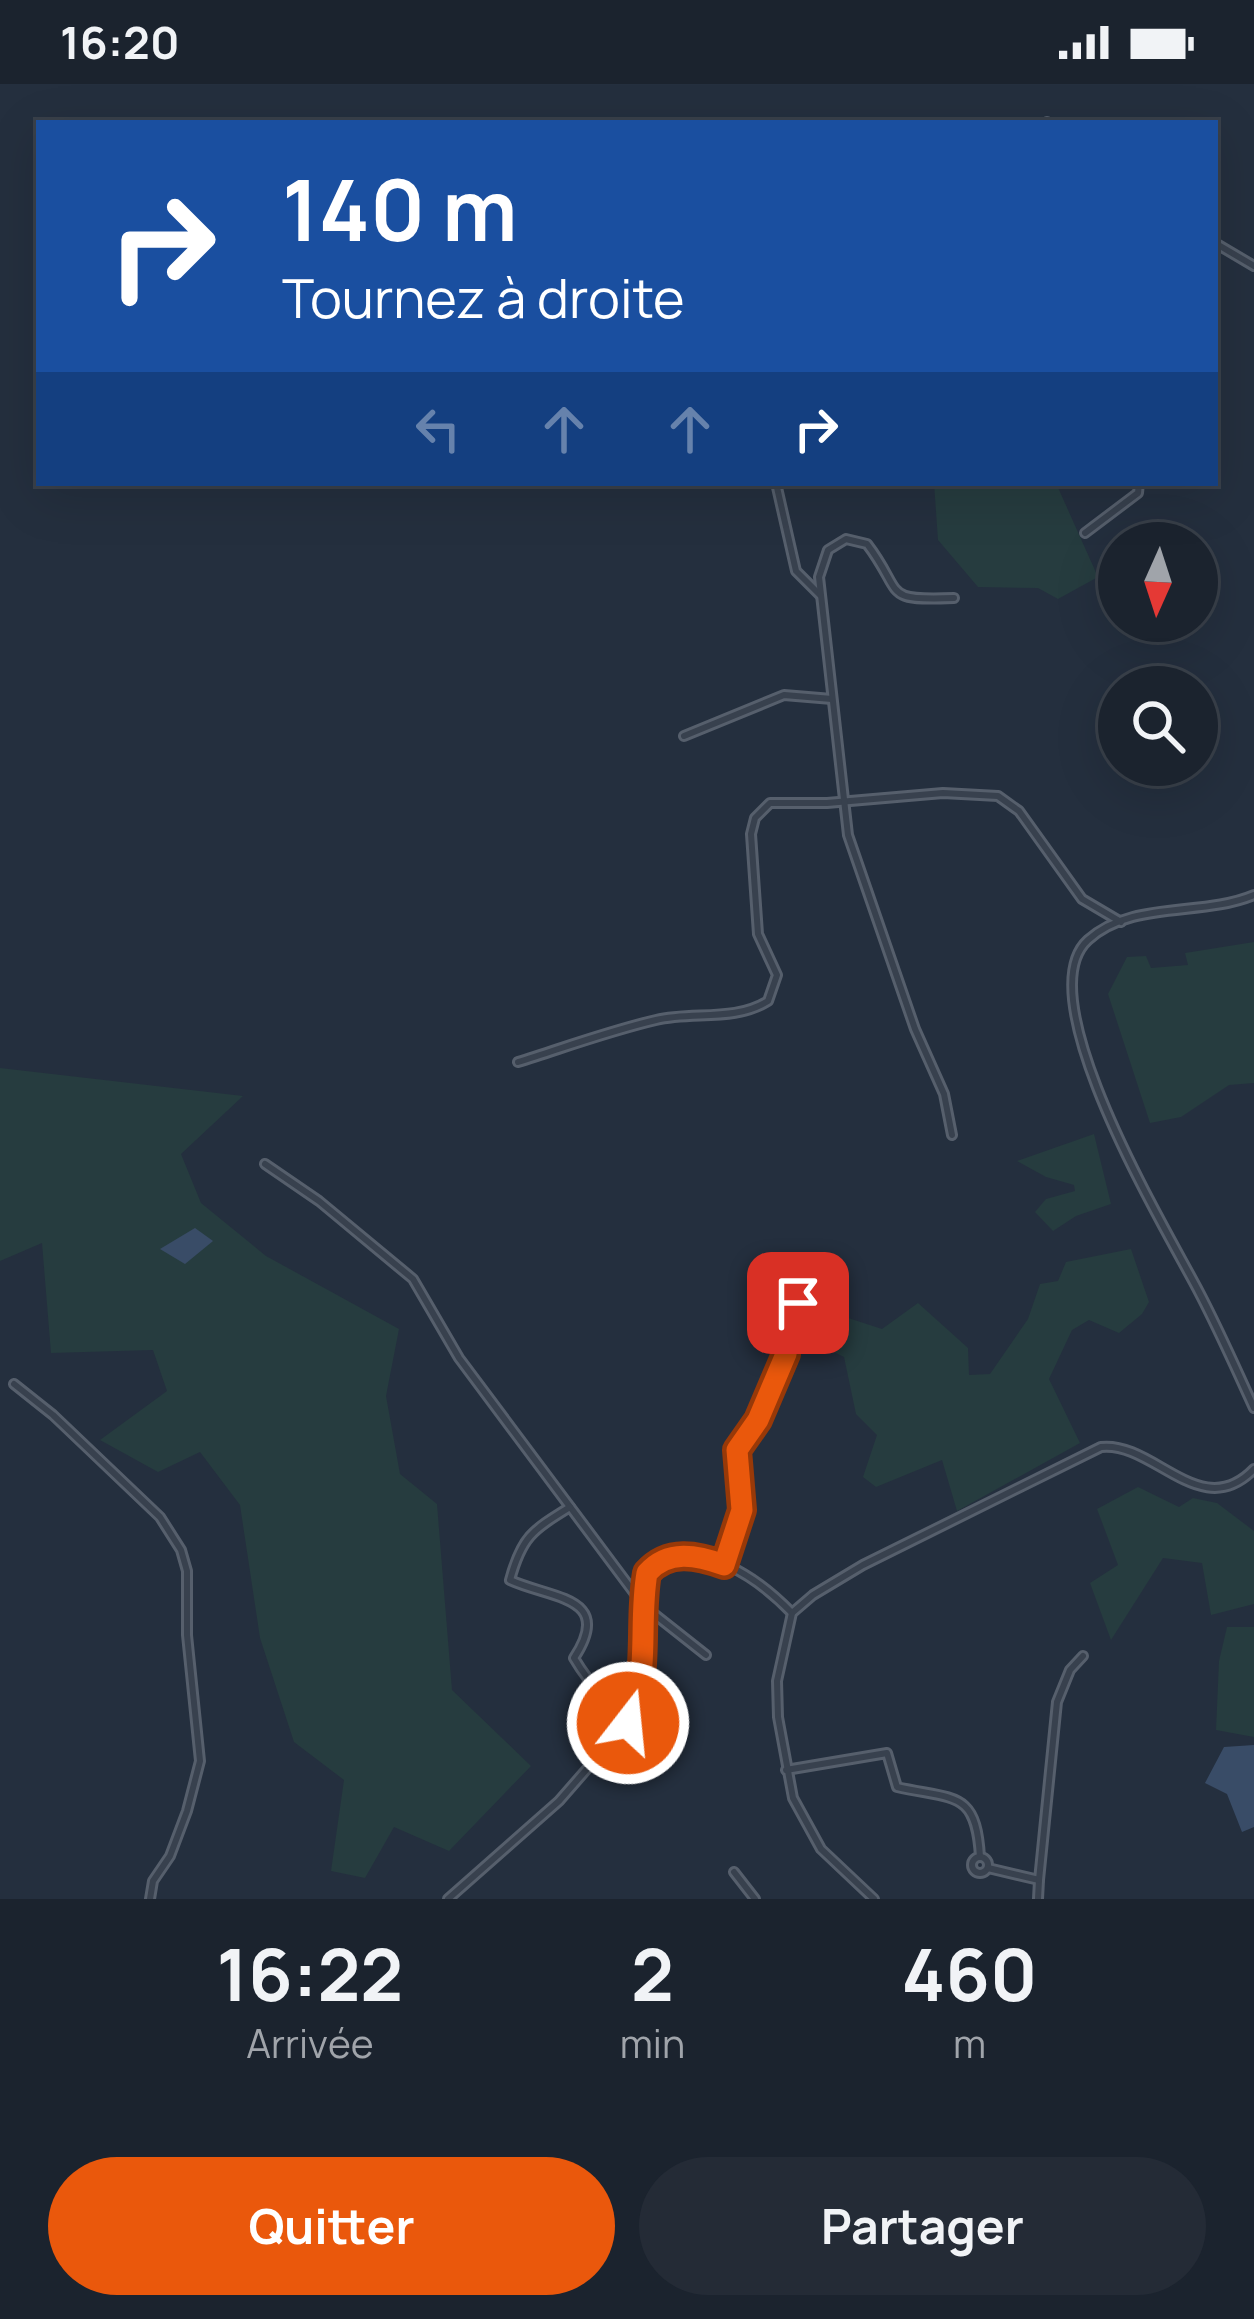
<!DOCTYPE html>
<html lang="fr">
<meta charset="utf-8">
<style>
:root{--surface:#1b232e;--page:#242b36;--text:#f1f3f6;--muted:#a0a4aa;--line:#39404a;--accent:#ea580c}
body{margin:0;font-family:Manrope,sans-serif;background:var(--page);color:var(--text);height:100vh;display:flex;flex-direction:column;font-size:45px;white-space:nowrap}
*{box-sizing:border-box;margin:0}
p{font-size:39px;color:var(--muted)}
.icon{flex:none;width:66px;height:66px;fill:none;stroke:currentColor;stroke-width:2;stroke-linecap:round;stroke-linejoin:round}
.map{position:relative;height:1815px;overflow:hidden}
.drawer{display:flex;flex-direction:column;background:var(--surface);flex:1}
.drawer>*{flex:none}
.guide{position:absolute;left:36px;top:36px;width:1182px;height:366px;border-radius:0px;box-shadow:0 12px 48px #0002,0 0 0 3px var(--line);background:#1a4fa0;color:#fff;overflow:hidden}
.needle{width:78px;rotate:183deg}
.tools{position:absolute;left:1098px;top:438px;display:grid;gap:24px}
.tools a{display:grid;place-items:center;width:120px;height:120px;border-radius:50%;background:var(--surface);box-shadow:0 12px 48px #0002,0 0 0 3px var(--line);font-size:60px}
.pin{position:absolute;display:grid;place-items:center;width:102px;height:102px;color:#fff;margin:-51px;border-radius:24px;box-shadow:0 6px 18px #0006}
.me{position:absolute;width:132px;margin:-66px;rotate:16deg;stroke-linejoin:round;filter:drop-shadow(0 0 9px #0008)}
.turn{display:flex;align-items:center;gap:42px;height:252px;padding:0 48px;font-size:54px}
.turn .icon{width:156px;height:156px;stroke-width:2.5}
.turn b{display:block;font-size:84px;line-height:102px}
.lanes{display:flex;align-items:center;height:114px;padding:0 48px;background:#0003;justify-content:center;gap:60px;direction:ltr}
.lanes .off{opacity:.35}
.eta{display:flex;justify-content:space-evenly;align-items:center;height:204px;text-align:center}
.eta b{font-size:72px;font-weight:700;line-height:84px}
.cta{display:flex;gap:24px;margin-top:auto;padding:24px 48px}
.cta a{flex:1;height:138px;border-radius:72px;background:var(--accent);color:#fff;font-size:48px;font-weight:700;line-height:138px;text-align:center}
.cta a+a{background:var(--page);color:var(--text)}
.status{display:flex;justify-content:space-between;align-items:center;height:84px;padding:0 60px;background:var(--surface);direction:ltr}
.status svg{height:33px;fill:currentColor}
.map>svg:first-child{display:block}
.green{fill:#263c3f}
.water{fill:#394c67}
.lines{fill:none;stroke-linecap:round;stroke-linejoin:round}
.street-casing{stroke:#565f6c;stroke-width:12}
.street{stroke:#38414e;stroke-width:6}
.route-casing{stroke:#983908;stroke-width:30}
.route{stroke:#ea580c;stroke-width:21}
</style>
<div class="status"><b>16:20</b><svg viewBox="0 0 49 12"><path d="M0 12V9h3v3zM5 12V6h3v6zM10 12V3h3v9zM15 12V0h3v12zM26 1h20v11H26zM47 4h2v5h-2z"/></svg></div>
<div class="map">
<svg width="1254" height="1815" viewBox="0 0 1254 1815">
<rect width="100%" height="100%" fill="#242f3e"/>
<g class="green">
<polygon points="934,399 1056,399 1098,493 1058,515 1038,504 978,503 938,456"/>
<polygon points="1254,858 1254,999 1229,1001 1181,1033 1150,1039 1108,910 1127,873 1146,872 1151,884 1188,881 1185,869"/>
<polygon points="0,984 243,1012 181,1070 201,1119 266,1172 399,1245 386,1312 400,1390 437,1420 452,1606 531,1682 449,1767 394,1743 365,1794 331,1787 344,1696 294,1658 260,1554 240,1421 200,1368 158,1388 100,1356 167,1307 153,1266 51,1269 42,1159 0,1177"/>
<polygon points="1094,1050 1111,1120 1076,1132 1053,1147 1035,1128 1046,1115 1075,1107 1074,1101 1046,1093 1017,1077"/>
<polygon points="1131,1165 1149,1218 1142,1230 1119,1249 1089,1236 1072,1246 1049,1295 1080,1359 957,1427 942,1376 876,1403 863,1393 877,1351 856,1330 844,1273 812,1257 836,1230 882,1245 918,1219 968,1264 969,1291 990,1290 1028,1235 1040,1200 1058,1197 1066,1178"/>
<polygon points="1138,1403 1179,1423 1193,1414 1217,1419 1254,1447 1254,1520 1211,1531 1202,1479 1163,1474 1111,1556 1090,1499 1118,1481 1097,1425"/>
<polygon points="1227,1543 1254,1543 1254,1653 1216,1646 1219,1577"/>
</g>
<g class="water">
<polygon points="195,1144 213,1157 185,1180 160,1165"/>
<polygon points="1254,1661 1254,1743 1242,1748 1227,1710 1205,1699 1224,1663"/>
</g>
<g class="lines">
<g class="street-casing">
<g id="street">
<polyline points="1047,38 1048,39"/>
<polyline points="1215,159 1254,182"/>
<polyline points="776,399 796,487 820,511"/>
<polyline points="1085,449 1138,409 1139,399"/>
<polyline points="684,652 784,611 832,615"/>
<path d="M1254,811c-52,22 -122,5 -166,45 -63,57 80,292 111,352 20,38 37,77 55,116"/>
<path d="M518,978c45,-14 91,-31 138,-42 37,-9 78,2 112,-19l9,-26 -19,-41 -7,-100 4,-16 15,-15h57l116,-10 55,3 21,15 63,88 39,23"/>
<path d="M952,1051l-8,-41 -29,-65 -67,-194 -29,-258 9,-27 18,-11 21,5c38,50 13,57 87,54"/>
<polyline points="265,1080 319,1117 413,1195 459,1274 644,1522 706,1571"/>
<polyline points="14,1300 53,1331 160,1433 181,1466 187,1487 187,1551 200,1677 187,1727 170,1772 153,1797 150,1815"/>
<path d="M570,1423c-37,23 -48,29 -60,73 41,19 105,16 64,78 16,27 30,44 63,45"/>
<polyline points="724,1481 742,1426 737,1366 758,1335 786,1270 789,1236 813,1189"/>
<path d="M786,1686l101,-17 10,34c58,13 79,3 83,70"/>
<circle cx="980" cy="1781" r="8"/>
<polyline points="988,1784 1039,1796 1038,1815"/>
<polyline points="734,1788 755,1815"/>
<polyline points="1039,1796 1057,1618 1070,1586 1083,1572"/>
<path d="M448,1815l111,-98 68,-78 13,-31 5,-108 9,-19c50,-26 104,13 138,48"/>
<path d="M874,1815l-53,-50 -28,-51 -15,-81 -1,-36 15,-68 21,-18 50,-30 238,-118c53,-6 100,77 153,22"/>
</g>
</g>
<use href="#street" class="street"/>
</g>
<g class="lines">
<g class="route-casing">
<path id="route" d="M628,1639c23,-48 10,-98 19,-150 21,-24 50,-18 77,-8l18,-55 -5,-60 21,-30 28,-66 3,-34 9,-17"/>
</g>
<use href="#route" class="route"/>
</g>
</svg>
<div class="tools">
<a><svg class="needle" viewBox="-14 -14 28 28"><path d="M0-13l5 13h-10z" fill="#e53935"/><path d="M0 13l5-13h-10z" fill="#a0a4aa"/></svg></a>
<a><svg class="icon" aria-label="search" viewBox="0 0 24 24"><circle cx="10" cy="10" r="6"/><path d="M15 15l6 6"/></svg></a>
</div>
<div class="pin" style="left:798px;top:1219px;background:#d93025"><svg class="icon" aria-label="arrive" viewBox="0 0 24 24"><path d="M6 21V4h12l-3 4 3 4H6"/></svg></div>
<svg class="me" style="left:628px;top:1639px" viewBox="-20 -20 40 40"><circle r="17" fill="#ea580c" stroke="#fff" stroke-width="3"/><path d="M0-11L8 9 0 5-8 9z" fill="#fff"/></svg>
<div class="guide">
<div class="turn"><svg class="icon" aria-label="right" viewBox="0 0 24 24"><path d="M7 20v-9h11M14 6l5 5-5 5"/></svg><div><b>140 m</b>Tournez à droite</div></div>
<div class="lanes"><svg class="icon off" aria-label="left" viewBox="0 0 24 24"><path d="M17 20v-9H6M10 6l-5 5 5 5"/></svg><svg class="icon off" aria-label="ahead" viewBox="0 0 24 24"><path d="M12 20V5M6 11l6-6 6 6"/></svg><svg class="icon off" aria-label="ahead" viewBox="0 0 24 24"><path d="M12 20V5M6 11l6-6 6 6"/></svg><svg class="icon" aria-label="right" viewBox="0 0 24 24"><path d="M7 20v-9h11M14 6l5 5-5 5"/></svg></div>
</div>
</div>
<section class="drawer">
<div class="eta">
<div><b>16:22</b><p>Arrivée</p></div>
<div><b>2</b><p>min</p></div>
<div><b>460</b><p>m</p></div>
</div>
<div class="cta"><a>Quitter</a><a>Partager</a></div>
</section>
